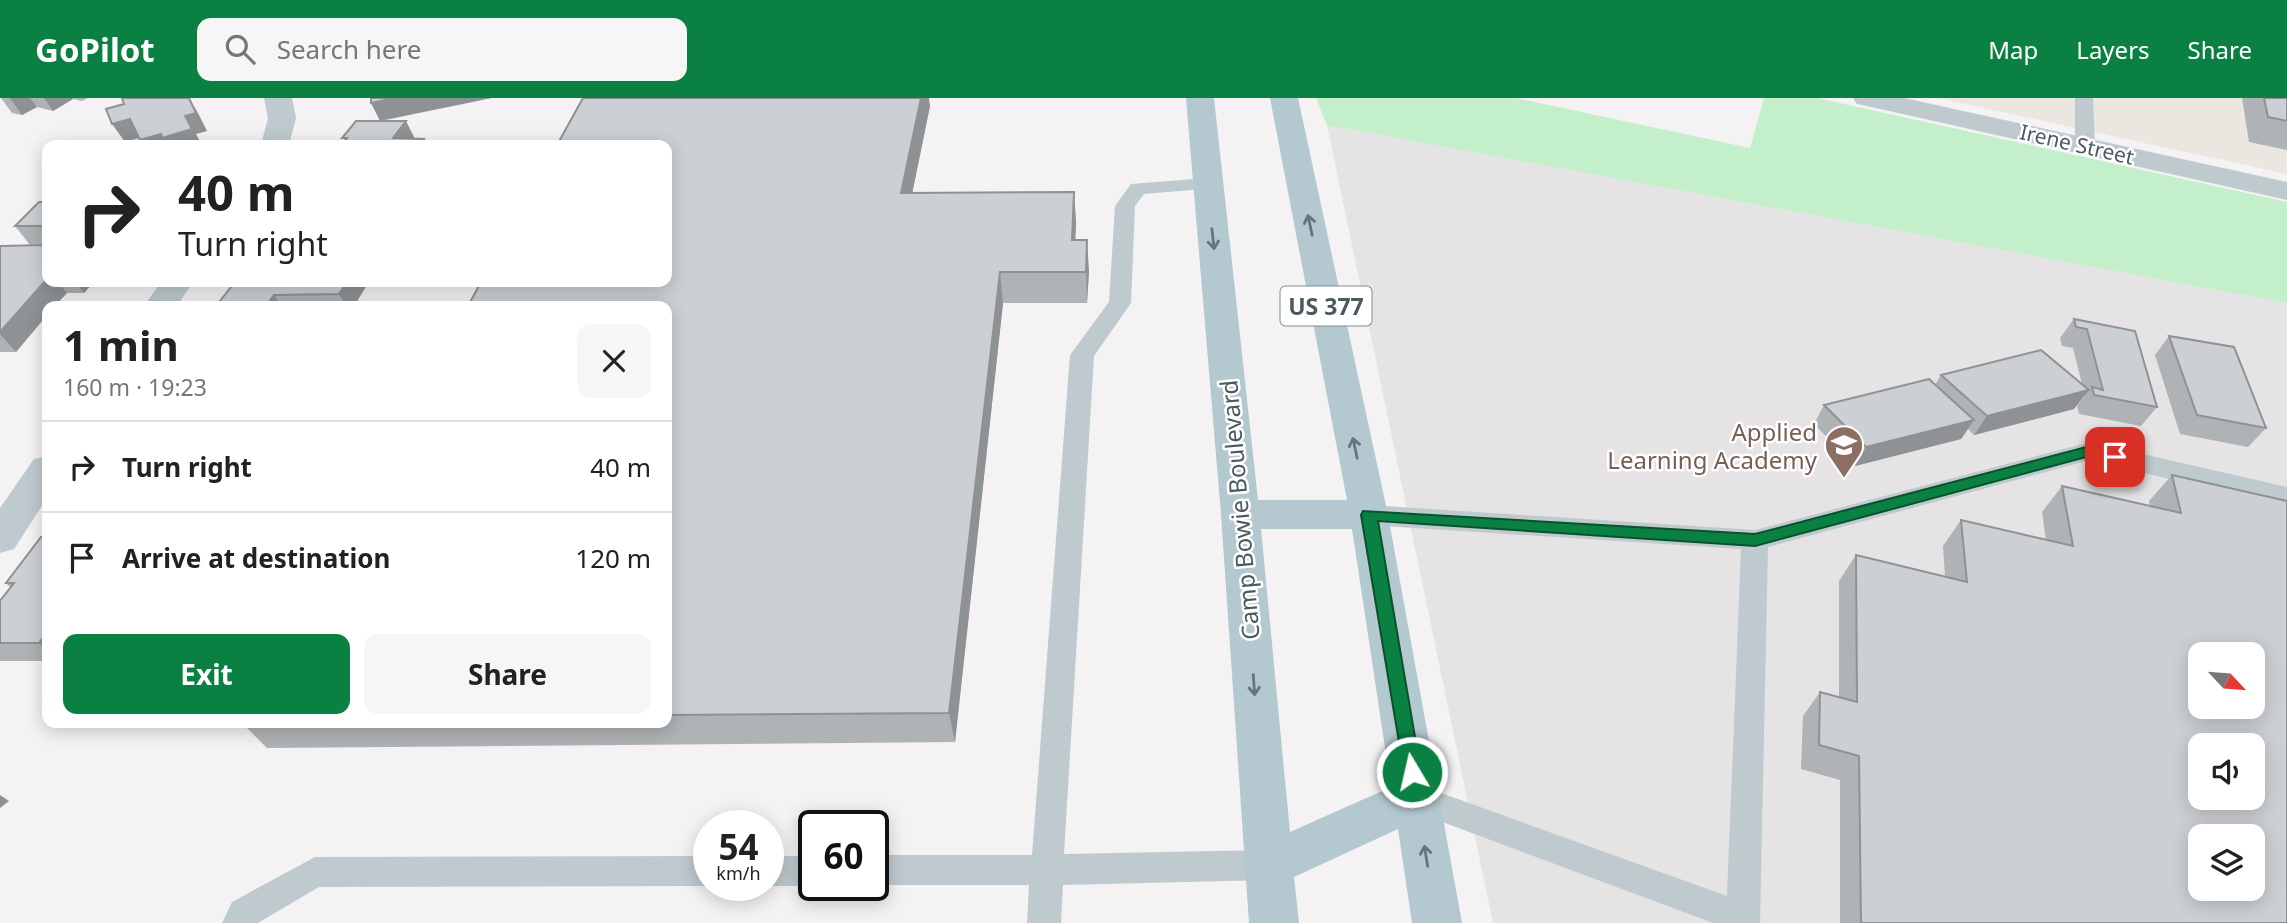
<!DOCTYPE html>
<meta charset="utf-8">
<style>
:root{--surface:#fff;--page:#f6f6f6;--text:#222;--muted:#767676;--line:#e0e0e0;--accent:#0b8043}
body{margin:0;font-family:"Noto Sans",sans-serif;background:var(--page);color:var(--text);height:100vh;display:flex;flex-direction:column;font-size:26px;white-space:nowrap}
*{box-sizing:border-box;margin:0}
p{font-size:23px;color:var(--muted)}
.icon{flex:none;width:38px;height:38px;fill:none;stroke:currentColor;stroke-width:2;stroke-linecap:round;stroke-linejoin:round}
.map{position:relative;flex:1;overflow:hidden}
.details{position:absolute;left:42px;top:203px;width:630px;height:427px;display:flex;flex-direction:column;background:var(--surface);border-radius:14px;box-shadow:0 4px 18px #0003}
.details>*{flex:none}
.banner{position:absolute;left:42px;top:42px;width:630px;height:147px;border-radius:14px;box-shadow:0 4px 18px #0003;background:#fff;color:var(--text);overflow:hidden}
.needle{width:46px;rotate:116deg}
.controls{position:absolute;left:2188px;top:544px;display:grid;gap:14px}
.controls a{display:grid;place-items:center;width:77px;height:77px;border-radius:14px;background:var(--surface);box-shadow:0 4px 18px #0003;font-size:35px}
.speed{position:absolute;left:693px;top:712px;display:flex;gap:14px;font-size:35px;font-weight:700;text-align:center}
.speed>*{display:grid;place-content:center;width:91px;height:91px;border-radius:50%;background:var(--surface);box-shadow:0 4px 18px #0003;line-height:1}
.speed small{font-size:18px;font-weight:400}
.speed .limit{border:4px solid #111;border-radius:10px;background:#fff;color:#111}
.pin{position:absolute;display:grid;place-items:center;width:60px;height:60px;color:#fff;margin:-30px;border-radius:14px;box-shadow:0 4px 10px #0006}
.me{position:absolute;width:77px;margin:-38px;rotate:351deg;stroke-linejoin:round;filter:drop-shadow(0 0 5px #0008)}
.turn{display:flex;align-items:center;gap:24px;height:147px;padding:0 21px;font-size:32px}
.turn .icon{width:91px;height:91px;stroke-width:2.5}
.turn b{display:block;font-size:49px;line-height:60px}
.round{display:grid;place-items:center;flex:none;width:74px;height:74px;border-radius:14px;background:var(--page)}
.summary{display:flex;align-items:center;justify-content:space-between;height:119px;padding:0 21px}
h1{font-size:42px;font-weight:700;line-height:52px}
.cta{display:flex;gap:14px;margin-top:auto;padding:14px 21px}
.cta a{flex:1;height:80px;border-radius:14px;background:var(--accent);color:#fff;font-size:28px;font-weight:700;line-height:80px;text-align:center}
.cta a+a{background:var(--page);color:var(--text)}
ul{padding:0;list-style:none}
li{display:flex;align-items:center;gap:21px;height:91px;padding:0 21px;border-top:2px solid var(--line)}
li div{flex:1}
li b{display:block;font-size:26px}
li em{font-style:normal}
header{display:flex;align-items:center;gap:42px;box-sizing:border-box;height:98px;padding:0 35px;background:var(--accent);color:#fff}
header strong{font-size:33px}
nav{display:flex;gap:38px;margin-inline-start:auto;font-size:24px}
.search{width:490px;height:63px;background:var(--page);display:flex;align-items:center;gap:18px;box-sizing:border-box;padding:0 24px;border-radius:14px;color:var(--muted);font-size:26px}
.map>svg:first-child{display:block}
.commercial{fill:#eae6e0}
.education{fill:#e5e3e4;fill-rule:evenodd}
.green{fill:#c3efca}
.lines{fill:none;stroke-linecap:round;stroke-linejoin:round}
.lane{fill:#becace;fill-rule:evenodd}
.street{fill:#becace;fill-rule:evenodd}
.primary{fill:#b3c8cf;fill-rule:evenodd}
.wall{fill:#afb3b6}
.shaded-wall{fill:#8f9294}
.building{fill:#ccd0d4;stroke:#8f9294;stroke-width:2;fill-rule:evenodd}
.oneway{stroke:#64767b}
.route{fill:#0b8043;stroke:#07532c;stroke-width:2}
.labels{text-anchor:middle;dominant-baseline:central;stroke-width:5;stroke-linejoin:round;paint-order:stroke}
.far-street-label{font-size:21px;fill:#4a5a5f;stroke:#fff}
.shield{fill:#fff;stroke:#808c8f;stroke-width:2}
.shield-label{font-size:23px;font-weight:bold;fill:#4a5a5f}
.education-label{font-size:24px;fill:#785e54;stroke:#fff;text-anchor:end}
.street-label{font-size:24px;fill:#4a5a5f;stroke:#fff}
</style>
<header>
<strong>GoPilot</strong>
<div class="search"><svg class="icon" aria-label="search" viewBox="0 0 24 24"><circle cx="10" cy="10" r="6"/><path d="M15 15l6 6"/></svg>Search here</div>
<nav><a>Map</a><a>Layers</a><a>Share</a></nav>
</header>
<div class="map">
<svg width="2287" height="825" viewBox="0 0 2287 825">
<rect width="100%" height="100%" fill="#f4f2f3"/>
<polygon class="commercial" points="1938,0 2287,0 2287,76"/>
<path class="education" d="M1327,27l960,178v620h-794zM2200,556h52v53h-52zM2200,648h52v52h-52zM2200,738h52v53h-52z"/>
<polygon class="green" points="1316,0 1516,0 1750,50 1764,0 1817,0 2287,104 2287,205 1327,27"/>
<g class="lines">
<g class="lane">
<polygon points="2075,0 2093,0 2095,48 2092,52 2085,54 2075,48"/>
<polygon points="1208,80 1215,82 1218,86 1215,90 1144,96 1135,108 1131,205 1094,258 1064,756 1268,752 1280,756 1284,767 1280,778 1268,782 1063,787 1061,825 1027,825 1029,787 873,787 873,757 1032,757 1070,257 1109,204 1115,108 1131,86"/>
<polygon points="2090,344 2287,389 2287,409 2090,362 1768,449 1760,825 1713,825 1405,710 1400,700 1405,690 1416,686 1727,798 1741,451 1369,427 1360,424 1356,417 1360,410 1369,407 1755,432"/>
<polygon points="709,758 709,788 711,788 709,788 319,789 258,825 222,825 232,804 315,759"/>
<polygon points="768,758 814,758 814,788 816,788 766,788 768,788"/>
</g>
<g class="street">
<polygon points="264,0 292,0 296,20 289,47 261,47 268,20"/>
<polygon points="1853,0 1904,0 2287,84 2287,102 1867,8 1857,6"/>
<polygon points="161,184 193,184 177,208 144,208"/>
<polygon points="47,358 47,400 14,451 0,455 0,410 34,361"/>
</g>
<path class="primary" d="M1186,0h28l44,402h89l-77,-402h28l90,417 74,408h-50l-14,-94 -104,48 5,46h-50l-28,-409zM1261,431h91l39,258 -101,45z"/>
</g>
<g class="wall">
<polygon points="1,0 88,0 82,3 73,1 53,13 37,9 22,17 12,15"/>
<polygon points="2242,0 2287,0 2287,52 2249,44"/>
<polygon points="930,8 912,95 1074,94 1076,125 1075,142 1089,173 1087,205 1003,205 955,644 267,650 242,625 667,625 667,208"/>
<polygon points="47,104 47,146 30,147 15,128"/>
<polygon points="0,148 47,184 94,184 84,195 67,195 47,208 47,217 16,254 0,254"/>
<polygon points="235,184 366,184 367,187 354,208 216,208"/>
<polygon points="2074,221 2135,233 2157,309 2141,328 2079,316 2077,308 2085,298 2085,297 2074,311 1974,337 1968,331 1961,341 1855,368 1814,326 1824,307 1935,287 1941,277 2082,286 2073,250 2062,248 2060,240"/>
<polygon points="2169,238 2266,330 2248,349 2180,336 2155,257"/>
<polygon points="2172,377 2287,825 1840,825 1840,682 1801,671 1803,618 1820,594 1839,599 1839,483 1856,457 1945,479 1943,448 1961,422 2046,442 2042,414 2062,388 2150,408 2149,403"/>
<polygon points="47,439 47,563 0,563 0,503 10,489 6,485"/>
</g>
<g class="shaded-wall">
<polygon points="10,0 30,0 37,9 22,17"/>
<polygon points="44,0 72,0 73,1 53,13"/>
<polygon points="189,0 198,15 207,33 196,36 202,47 144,47 140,42 185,18"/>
<polygon points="395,0 492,0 380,23 371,5"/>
<polygon points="921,0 929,0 930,8 906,126 901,95"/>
<polygon points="130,21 143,39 125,44 112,26"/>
<polygon points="406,23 415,41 393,40"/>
<polygon points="424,41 427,47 420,47"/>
<polygon points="1074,94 1076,125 1074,173 1072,142"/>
<polygon points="1087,142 1089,173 1087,205 1086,174"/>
<polygon points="1000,174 1003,205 955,644 949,615"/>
<polygon points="47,181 47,184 58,184 67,195 55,208 47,208 47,217 16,254 0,236 0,234"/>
<polygon points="75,184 94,184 84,195"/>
<polygon points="347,184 366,184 367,187 354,208 346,208 339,196"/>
<polygon points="274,197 282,208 267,207"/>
<polygon points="2089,292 2074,311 1974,337 1987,318"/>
<polygon points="1974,322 1961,341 1855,368 1866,349"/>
<polygon points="47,534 47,552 39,545"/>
<polygon points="0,697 9,703 0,710"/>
</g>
<g class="building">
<polygon points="122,0 189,0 196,15 185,18 192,31 162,40 161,36 140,42 130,21 112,26 106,11 124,6"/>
<polygon points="371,0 395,0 371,5"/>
<polygon points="583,0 921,0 901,95 1074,94 1072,142 1087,142 1086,174 1000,174 949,615 667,617 667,208 468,208 481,184 667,184 667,47 557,47"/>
<polygon points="2264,0 2287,0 2287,23 2268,19"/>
<polygon points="356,23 406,23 393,40 424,41 420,47 341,47 347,40 342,40"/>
<polygon points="39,104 47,104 47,128 15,128"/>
<polygon points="47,147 47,181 0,234 0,148"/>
<polygon points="235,184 347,184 339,196 274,197 267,207 289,207 288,208 216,208"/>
<polygon points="2074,221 2135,233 2157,309 2094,297 2092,289 2103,292 2087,231 2076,229"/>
<polygon points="2169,238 2234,249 2266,330 2197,317"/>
<polygon points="2041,252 2089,292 1987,318 1941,277"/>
<polygon points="1929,281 1974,322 1866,349 1824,307"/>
<path d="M2172,377l115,26v422h-426l-2,-167 -40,-11 1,-53 37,10 -1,-147 111,27 -6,-62 112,26 -11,-60 119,27zM2200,556h52v53h-52zM2200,648h52v52h-52zM2200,738h52v53h-52z"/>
<polygon points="41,439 47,439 47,534 39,545 0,545 0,503 14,485 6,485"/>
</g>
<defs><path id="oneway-shaft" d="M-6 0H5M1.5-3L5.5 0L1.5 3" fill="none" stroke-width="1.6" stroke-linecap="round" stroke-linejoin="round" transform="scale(1.75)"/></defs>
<g class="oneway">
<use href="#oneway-shaft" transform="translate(1310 127) rotate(-102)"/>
<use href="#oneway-shaft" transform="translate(1213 141) rotate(84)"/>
<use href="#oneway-shaft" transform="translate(1355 350) rotate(-102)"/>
<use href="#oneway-shaft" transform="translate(1254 587) rotate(86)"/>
<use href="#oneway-shaft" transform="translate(1426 758) rotate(-99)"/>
</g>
<polygon class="route" points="2090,348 2120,355 2123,359 2115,364 2090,358 1755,448 1378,423 1421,674 1418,680 1412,682 1405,680 1361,417 1363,413 1755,436"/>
<defs>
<g id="school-pin" transform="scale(2.0125)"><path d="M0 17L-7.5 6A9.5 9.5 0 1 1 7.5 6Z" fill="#8d6e63" stroke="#fff"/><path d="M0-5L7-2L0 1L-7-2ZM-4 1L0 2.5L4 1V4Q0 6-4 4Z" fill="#fff"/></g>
</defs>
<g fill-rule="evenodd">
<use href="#school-pin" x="1844" y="347"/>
</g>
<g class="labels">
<g class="far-street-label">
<text transform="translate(2077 46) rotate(13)">Irene Street</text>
</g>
<rect class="shield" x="1280.5" y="188.5" width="91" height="39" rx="5"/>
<g class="shield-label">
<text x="1326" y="208">US 377</text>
</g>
<g class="education-label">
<text x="1817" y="333">Applied<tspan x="1817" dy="28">Learning Academy</tspan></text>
</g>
<g class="street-label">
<text transform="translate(1239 412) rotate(-95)">Camp Bowie Boulevard</text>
</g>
</g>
</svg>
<div class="controls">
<a><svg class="needle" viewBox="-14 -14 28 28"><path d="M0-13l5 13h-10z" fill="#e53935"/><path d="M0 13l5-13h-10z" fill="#767676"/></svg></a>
<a><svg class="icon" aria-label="sound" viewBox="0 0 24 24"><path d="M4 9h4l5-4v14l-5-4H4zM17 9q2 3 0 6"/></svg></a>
<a><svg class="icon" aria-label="layers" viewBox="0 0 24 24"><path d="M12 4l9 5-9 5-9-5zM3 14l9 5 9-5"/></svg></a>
</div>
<div class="speed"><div>54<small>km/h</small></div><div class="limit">60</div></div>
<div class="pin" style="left:2115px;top:359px;background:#d93025"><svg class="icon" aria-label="arrive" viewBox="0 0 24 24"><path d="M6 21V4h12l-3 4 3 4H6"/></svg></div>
<svg class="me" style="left:1412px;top:674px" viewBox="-20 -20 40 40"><circle r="17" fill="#0b8043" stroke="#fff" stroke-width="3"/><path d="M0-11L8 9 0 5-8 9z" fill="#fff"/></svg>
<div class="banner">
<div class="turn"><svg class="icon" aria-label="right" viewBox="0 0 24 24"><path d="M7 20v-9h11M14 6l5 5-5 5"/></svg><div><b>40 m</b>Turn right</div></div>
</div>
<section class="details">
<div class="summary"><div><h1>1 min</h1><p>160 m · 19:23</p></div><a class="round"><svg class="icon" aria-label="close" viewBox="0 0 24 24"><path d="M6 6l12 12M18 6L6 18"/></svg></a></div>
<ul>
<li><svg class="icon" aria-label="right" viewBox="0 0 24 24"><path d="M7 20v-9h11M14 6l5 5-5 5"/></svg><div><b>Turn right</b></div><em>40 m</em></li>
<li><svg class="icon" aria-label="arrive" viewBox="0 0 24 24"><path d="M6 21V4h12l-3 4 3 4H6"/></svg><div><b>Arrive at destination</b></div><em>120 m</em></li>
</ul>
<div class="cta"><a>Exit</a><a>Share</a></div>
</section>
</div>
